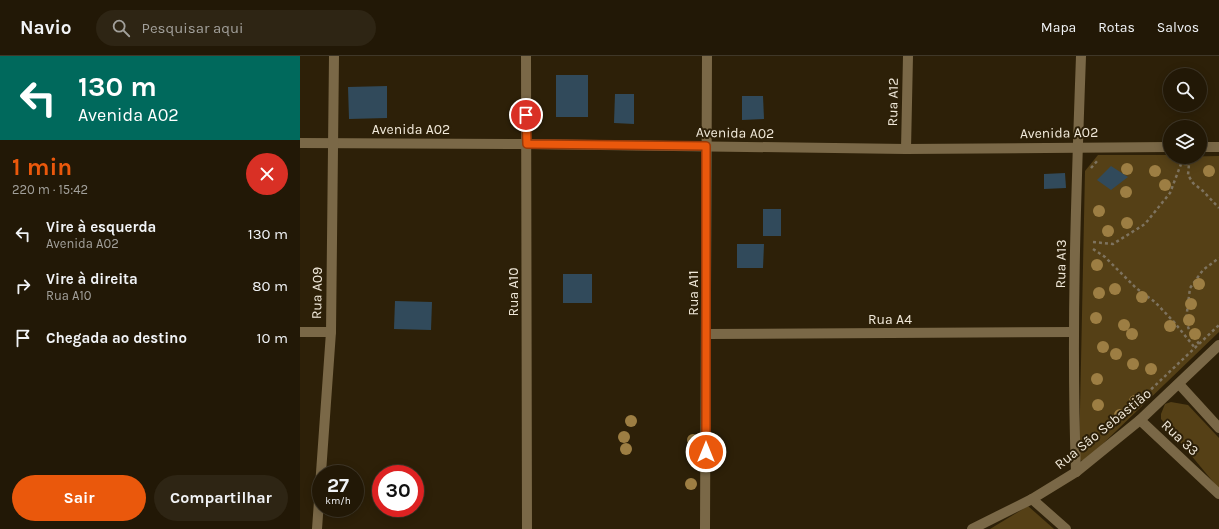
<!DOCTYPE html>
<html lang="pt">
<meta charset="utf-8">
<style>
:root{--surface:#221806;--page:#2e2514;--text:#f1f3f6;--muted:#a2a09b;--line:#3f3728;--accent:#ea580c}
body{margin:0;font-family:Karla,sans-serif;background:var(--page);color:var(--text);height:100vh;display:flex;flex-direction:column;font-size:15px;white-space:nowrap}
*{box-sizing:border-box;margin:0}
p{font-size:13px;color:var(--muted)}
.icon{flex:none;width:22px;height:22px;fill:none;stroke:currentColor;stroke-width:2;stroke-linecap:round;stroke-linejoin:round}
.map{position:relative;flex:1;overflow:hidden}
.side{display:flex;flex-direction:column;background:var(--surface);width:300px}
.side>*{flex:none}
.guide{background:#00695c;color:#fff;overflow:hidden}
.tools{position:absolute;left:863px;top:12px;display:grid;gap:8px}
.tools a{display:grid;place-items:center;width:44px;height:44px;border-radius:50%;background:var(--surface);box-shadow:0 2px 10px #0003,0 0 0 1px var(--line);font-size:20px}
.speed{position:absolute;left:12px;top:409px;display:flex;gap:8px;font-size:20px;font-weight:700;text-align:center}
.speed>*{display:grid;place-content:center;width:52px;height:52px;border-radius:50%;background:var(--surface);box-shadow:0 2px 10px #0003,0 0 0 1px var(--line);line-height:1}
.speed small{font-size:10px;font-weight:400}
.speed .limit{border:6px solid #d22;background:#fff;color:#111}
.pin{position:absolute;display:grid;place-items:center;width:34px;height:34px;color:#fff;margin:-17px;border:2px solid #fff;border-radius:50%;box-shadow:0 1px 4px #0007}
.me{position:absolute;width:44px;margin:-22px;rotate:0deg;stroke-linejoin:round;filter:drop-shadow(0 0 3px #0008)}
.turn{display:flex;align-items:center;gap:14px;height:84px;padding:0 12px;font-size:18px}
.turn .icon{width:52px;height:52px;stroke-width:2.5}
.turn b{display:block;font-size:28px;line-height:34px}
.round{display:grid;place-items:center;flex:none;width:42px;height:42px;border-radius:21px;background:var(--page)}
.head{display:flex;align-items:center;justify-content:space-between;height:68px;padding:0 12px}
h1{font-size:24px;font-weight:700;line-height:30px;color:var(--accent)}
.cta{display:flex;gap:8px;margin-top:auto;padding:8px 12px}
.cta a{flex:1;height:46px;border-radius:24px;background:var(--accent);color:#fff;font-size:16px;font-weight:700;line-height:46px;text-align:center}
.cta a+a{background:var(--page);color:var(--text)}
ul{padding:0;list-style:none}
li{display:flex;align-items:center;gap:12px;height:52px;padding:0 12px}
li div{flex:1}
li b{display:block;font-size:15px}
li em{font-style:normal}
header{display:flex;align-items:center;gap:24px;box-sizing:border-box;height:56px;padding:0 20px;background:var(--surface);border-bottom:1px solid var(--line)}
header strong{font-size:19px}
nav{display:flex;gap:22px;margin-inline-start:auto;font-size:14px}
.search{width:280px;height:36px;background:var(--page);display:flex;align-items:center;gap:10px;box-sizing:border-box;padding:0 14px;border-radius:22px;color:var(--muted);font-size:15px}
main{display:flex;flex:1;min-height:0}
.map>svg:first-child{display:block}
.green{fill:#554016}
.building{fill:#314a5b}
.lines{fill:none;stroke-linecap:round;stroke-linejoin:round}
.path{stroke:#7e735f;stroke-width:2.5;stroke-dasharray:3 3;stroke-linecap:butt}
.minor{stroke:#7a6847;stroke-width:10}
.tree{fill:#9d7e43}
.route-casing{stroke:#983908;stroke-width:10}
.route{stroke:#ea580c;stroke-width:7}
.labels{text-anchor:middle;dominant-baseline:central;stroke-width:4;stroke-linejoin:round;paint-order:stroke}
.street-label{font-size:14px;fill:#f1e9da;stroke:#2d2008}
</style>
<header>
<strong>Navio</strong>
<div class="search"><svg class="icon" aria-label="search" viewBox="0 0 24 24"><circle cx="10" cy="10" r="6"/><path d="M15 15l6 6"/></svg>Pesquisar aqui</div>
<nav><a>Mapa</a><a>Rotas</a><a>Salvos</a></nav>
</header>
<main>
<section class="side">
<div class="guide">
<div class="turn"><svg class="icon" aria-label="left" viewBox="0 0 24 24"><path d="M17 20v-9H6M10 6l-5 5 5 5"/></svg><div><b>130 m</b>Avenida A02</div></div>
</div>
<div class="head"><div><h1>1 min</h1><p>220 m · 15:42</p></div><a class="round" style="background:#d93025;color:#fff"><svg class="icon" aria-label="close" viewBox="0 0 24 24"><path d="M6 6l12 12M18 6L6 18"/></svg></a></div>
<ul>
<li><svg class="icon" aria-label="left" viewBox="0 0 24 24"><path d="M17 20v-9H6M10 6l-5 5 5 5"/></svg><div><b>Vire à esquerda</b><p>Avenida A02</p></div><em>130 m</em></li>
<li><svg class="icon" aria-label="right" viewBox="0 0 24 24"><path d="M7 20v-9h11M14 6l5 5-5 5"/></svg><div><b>Vire à direita</b><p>Rua A10</p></div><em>80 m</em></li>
<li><svg class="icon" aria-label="arrive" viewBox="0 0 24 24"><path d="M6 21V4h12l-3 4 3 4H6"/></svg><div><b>Chegada ao destino</b></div><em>10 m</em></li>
</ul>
<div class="cta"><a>Sair</a><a>Compartilhar</a></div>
</section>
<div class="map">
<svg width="919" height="473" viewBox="0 0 919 473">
<rect width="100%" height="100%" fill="#2d2008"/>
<g class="green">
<polygon points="798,99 870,99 870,101 919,100 919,276 788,402 782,405 779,402 785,115"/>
<polygon points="871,346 888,349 919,382 919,433 861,363 861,358 865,348"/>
<polygon points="728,450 754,473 690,473"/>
</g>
<g class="building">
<rect x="256" y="19" width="32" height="42"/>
<polygon points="87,30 87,62 49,63 48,31"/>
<polygon points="315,38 334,38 334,68 314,67"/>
<polygon points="442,40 463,40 464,63 442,64"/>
<polygon points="811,110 828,121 811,134 797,124"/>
<polygon points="765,117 766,132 744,133 744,118"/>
<rect x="463" y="153" width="18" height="27"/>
<polygon points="437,188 464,188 463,212 437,212"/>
<rect x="263" y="218" width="29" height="29"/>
<polygon points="95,245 132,246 131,274 94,273"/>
</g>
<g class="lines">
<g class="path">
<polyline points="875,103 894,103"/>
<polyline points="791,112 798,104"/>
<polyline points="793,186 813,188 845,168 870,137 881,108 889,108 888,119 893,127 903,135 919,152"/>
<polyline points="793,193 805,201 836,232 855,246 874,266 895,292"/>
<polyline points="899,288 889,274 886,264 890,232 903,214 919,202"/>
<polyline points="825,358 919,269"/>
</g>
<g class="minor">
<polyline points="226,0 227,473"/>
<polyline points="0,87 227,88 606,93 870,91"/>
<polyline points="900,91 919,91"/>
<polyline points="606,93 608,0"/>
<polyline points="0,276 31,276"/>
<polyline points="407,278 774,276"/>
<polyline points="879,328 919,372"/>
<polyline points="840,364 919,438"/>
<path d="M776,416c-5,-139 0,-277 5,-416"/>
<polyline points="732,443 766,473"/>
<polyline points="17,473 31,276 34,0"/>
<polyline points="405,473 407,0"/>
<polyline points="672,473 732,443 776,416 840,364 919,289"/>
</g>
</g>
<g class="tree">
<circle cx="827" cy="113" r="6"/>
<circle cx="855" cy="115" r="6"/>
<circle cx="909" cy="115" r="6"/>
<circle cx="865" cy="129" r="6"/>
<circle cx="826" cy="136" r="6"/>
<circle cx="799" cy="155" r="6"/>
<circle cx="827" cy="167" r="6"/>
<circle cx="808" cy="175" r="6"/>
<circle cx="797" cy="209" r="6"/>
<circle cx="899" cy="228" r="6"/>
<circle cx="815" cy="233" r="6"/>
<circle cx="799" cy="237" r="6"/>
<circle cx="842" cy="241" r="6"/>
<circle cx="891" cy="248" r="6"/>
<circle cx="796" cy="262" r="6"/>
<circle cx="889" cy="264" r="6"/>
<circle cx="824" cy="269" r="6"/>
<circle cx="870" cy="270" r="6"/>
<circle cx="832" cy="278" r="6"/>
<circle cx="895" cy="278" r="6"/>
<circle cx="803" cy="291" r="6"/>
<circle cx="816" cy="298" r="6"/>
<circle cx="833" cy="308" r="6"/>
<circle cx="851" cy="313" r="6"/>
<circle cx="797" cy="323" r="6"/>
<circle cx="835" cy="345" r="6"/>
<circle cx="798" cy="349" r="6"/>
<circle cx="820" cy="359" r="6"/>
<circle cx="331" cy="365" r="6"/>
<circle cx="324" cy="381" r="6"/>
<circle cx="393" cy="384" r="6"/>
<circle cx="326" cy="393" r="6"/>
<circle cx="391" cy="428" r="6"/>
</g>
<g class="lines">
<g class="route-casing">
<polyline id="route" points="226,59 227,88 406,90 406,396"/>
</g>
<use href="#route" class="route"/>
</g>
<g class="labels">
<g class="street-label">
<text transform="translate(593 46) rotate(-89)">Rua A12</text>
<text x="111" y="73">Avenida A02</text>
<text transform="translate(435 77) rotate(1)">Avenida A02</text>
<text transform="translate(759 77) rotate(-1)">Avenida A02</text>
<text transform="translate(761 208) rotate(-89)">Rua A13</text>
<text transform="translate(213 236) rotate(-90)">Rua A10</text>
<text transform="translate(17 237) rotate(-89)">Rua A09</text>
<text transform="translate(393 237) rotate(-90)">Rua A11</text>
<text x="590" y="263">Rua A4</text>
<text transform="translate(803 373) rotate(-39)">Rua São Sebastião</text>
<text transform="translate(880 382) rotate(43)">Rua 33</text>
</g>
</g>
</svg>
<div class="tools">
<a><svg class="icon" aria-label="search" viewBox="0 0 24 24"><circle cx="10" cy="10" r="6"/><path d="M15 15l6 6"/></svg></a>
<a><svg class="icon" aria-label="layers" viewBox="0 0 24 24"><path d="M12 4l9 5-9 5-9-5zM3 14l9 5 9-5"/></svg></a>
</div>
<div class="speed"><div>27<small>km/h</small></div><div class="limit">30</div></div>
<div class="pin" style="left:226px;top:59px;background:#d93025"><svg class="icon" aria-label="arrive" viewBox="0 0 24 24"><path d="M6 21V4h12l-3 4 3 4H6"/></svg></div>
<svg class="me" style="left:406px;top:396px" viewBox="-20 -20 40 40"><circle r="17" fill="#ea580c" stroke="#fff" stroke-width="3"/><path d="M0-11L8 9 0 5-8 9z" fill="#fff"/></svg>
</div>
</main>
